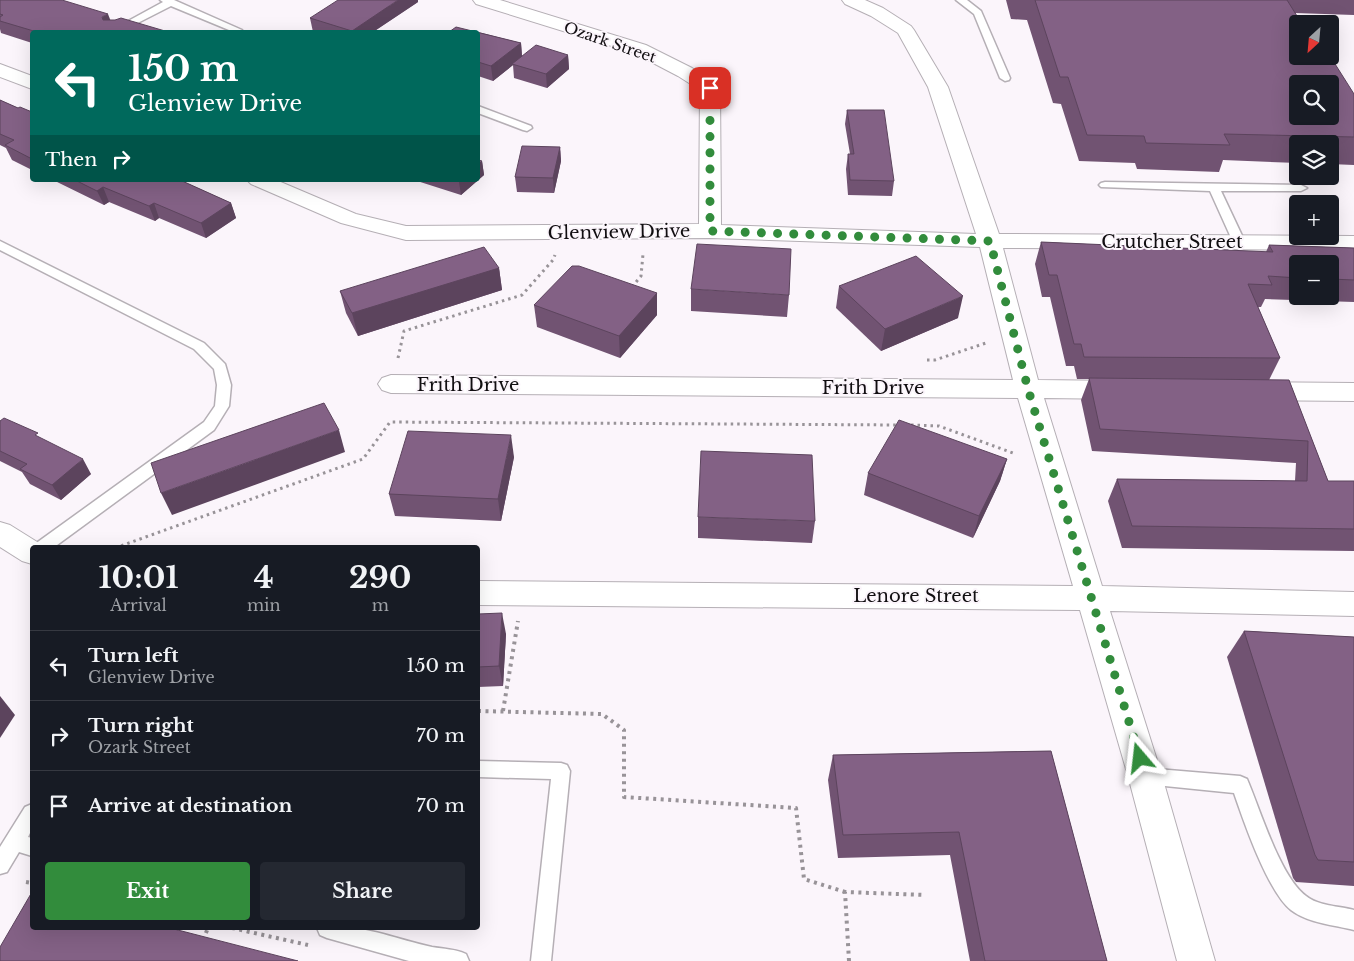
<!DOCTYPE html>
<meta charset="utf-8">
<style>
:root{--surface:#171b24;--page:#242831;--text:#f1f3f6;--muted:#9ea1a6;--line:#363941;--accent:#328c3c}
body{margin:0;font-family:"Libre Baskerville",serif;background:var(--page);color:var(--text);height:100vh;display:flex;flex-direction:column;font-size:19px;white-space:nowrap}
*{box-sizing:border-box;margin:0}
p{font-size:16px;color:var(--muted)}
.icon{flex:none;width:28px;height:28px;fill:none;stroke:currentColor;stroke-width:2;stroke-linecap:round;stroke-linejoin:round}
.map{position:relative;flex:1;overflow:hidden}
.details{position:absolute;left:30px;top:545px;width:450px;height:385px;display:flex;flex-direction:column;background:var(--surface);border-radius:5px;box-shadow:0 5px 20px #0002}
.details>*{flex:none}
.top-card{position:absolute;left:30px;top:30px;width:450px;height:152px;border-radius:5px;box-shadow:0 5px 20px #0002;background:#00695c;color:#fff;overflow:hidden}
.needle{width:32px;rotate:206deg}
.tools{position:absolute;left:1289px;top:15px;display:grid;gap:10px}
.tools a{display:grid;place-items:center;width:50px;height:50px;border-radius:5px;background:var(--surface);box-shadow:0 5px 20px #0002;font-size:25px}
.pin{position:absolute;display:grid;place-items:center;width:42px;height:42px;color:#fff;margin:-21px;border-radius:10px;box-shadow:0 2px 8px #0006}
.me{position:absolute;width:55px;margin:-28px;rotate:343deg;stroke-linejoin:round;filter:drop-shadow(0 0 4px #0008)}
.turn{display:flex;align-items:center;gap:18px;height:105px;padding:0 15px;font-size:22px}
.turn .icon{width:65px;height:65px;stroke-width:2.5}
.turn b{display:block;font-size:35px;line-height:42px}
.then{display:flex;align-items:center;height:48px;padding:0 15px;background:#0003;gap:10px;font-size:19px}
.eta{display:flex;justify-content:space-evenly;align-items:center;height:85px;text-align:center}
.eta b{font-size:30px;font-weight:700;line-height:35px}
.primary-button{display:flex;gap:10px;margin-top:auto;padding:10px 15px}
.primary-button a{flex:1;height:58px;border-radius:5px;background:var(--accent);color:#fff;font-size:20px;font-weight:700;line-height:58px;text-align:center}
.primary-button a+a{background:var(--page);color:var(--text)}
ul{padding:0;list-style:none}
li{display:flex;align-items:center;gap:15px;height:70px;padding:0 15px;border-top:1px solid var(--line)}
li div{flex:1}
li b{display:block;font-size:19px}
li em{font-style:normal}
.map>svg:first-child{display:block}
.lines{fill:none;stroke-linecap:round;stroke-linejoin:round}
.service-casing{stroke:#b5afb5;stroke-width:3}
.minor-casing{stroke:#b5afb5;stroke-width:2}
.path-far1{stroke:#989398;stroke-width:3;stroke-dasharray:2.5 4;stroke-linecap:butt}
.path{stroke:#989398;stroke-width:4;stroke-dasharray:3 4.5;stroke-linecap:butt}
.service{fill:#fff;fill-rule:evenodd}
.minor{fill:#fff;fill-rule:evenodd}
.wall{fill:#715372;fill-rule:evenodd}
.shaded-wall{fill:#5c445d}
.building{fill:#836185;stroke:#5c445d;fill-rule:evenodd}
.route{stroke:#328c3c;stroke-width:9;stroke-dasharray:0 16.2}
.labels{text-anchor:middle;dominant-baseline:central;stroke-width:4;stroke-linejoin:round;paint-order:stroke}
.far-street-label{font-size:15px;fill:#110e11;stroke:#fbf5fb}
.street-label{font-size:18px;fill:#110e11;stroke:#fbf5fb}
</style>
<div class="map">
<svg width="1354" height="961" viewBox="0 0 1354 961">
<rect width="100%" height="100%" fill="#fbf5fb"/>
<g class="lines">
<g class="service-casing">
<g id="service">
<polygon points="160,0 174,0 242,30 239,32 227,32 229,30 171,6 120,32 108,32 163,2"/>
<polygon points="956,0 967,0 981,11 1010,78 1009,80 1005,81 1000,78 974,14"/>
<polygon points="478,106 531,126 532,128 527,131 523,130 478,113"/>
<polygon points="1105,182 1301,185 1307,188 1301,191 1221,191 1245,242 1239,246 1233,242 1210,191 1101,187 1099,185 1101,183"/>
<polygon points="0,241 204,343 225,364 231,385 229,406 214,430 53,548 33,548 35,544 204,422 215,406 217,385 214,369 194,349 0,250"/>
<polygon points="478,761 561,763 567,765 570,771 551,961 531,961 551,779 478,777"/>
<path d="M1145,768l95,8 7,3c13,30 33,98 59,117 12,10 33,10 48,14v20c-20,-5 -46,-7 -63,-20 -23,-18 -47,-88 -57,-117l-89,-9 -7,-2 -2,-6 2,-6z"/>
<polygon points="32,804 32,829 28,837 32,838 32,856 19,852 7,872 0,874 0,847 25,807"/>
<path d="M317,928c42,-6 74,10 115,19 12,2 23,2 34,7l3,7h-60l-82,-23 -7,-3z"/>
</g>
</g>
<g class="minor-casing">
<g id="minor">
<polygon points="473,0 500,0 646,45 692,68 717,84 720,88 721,225 976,234 928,87 898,33 871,16 845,4 842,0 865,0 883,8 911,26 914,30 948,87 999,234 1354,236 1354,250 1003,248 1038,380 1123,381 1132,384 1136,390 1132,396 1123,399 1044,398 1102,586 1354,592 1354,616 1110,611 1162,776 1215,961 1177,961 1128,776 1080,610 478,605 478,581 1073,586 1018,398 391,393 382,390 378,384 382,378 391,375 1013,380 980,247 710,238 406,240 341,223 251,184 247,180 276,180 356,214 406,226 699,224 700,90 678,76 634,53 476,4"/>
<polygon points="0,64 32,76 32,89 0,77"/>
<polygon points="1256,382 1354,383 1354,401 1256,400 1247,397 1243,391 1247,385"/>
<polygon points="0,522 10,525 42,545 44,548 32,548 32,564 22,561 0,547"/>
</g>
</g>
<g class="path-far1">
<polyline points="632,287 641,276 643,254"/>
<polyline points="398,358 404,331 522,295 553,260 555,255"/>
<polyline points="927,360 935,360 986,343"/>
<polyline points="911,425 939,426 1013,453"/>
<polyline points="115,548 363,459 390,422 899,425"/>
</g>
<g class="path">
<polyline points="478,711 602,714 624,730 624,797 796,808 804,879 845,892"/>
<polyline points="503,711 518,621"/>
<polyline points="26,882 32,883"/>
<polyline points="232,928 308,945"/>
<polyline points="203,940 208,928"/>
<polyline points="849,961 845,892 925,895"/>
</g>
<use href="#service" class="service"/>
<use href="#minor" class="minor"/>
</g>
<g class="wall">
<polygon points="0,0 165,31 165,32 32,32 32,43 1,33 0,29"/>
<polygon points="1006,0 1354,0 1354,15 1295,13 1298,56 1354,94 1354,165 1330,164 1330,144 1298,144 1298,163 1223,160 1219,172 1137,169 1135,163 1079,161 1061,104 1053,103 1027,20 1011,19"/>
<polygon points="418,2 373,32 313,32 310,18"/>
<polygon points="478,32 521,43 522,56 568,55 569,69 547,88 514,78 513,65 493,81 478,76"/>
<polygon points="0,100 18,108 32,112 32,170 12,160 6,148 0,145"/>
<polygon points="847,110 894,181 892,196 848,195 846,169 848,154 850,154 845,124"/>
<polygon points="560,147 561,161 554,193 517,192 515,177"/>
<polygon points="482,161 484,175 461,195 414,180 478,180"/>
<polygon points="53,180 180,180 231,203 236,218 206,238 159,218 155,221 109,202 104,205"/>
<path d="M1041,242l225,10 3,-7 85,3v54l-89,-3 -4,8h-3l22,51 -11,22h20l39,101h26v70l-232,-3 -14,-47 9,-22 178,2 1,-18 -204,-12 -11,-51 8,-21h-12l-3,-13h-8l-16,-69h-8l-7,-33zM1298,264h32v32h-32z"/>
<polygon points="499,268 502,290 358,336 346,313 340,291"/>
<polygon points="839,286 958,318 881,351 836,308"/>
<polygon points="691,289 789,295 787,317 691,311"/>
<polygon points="657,293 657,315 620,358 537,327 534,305"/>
<polygon points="0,421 40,438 91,474 61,500 30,484 22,472 0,461"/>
<polygon points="514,457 501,521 395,516 389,494"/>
<polygon points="1007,459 1000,481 973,538 864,495 868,473"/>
<polygon points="698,517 815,521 812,543 698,538"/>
<polygon points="478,614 506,634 503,686 478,687"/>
<polygon points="1244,631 1354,637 1354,886 1296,882 1293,878 1227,657"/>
<polygon points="1051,751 1107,961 970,961 950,855 838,858 828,780 833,755"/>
</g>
<g class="shaded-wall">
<polygon points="398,0 418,0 418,2 373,32 352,32 352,31"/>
<polygon points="108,14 113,27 108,32 102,17"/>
<polygon points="521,43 522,57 512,64 513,65 493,81 491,66"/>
<polygon points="568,55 569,69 547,88 546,74"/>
<polygon points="560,147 561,161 554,193 553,178"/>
<polygon points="482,161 484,175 461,195 459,182 461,180 478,180 478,165"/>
<polygon points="103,187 109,202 104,205 97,191"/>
<polygon points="154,203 159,218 155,221 149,206"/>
<polygon points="231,203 236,218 206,238 201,223"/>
<polygon points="499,268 502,290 358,336 352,313"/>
<polygon points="657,293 657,315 620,358 619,336"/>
<polygon points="963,296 958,318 881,351 885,329"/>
<polygon points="339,430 345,452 172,515 161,493"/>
<polygon points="511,435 514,457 501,521 498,499"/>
<polygon points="83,459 91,474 61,500 52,485"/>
<polygon points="1007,459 1000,481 973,538 979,516"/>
<polygon points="502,613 506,634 503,686 499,666"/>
<polygon points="0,696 15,715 0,738"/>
</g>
<g class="building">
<polygon points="0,0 62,0 108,14 102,17 103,20 115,20 121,18 165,31 162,32 37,32 0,21 0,17 3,15 0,14"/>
<polygon points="338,0 398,0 352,31 310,18"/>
<path d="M1035,0h252l15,24h-4v32h32l24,38v43l-130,-3 6,11 -84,-2 -2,-7 -57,-1 -19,-58h-8zM1298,84h32v32h-32z"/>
<polygon points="456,27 521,43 491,66 478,62 478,32 449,32"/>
<polygon points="536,45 568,55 546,74 512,64"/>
<polygon points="0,100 18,108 20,107 32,112 32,159 5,145 14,140 0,134"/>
<polygon points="847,110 884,110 894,181 850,180 848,154 854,154"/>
<polygon points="522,146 560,147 553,178 515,177"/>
<polygon points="478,160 482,161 478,165"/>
<polygon points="75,180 180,180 231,203 201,223 154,203 149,206 103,187 97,191"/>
<polygon points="1041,242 1273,252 1269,245 1354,248 1354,280 1330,279 1330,264 1298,264 1298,278 1268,276 1272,285 1248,284 1280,358 1084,357 1081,344 1074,344 1057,275 1049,275"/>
<polygon points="697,244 791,249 789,295 691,289"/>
<polygon points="484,247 499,268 352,313 340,291"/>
<polygon points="916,256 963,296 885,329 839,286"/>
<polygon points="572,266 579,266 657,293 619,336 534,305"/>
<polygon points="1089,378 1289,380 1328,481 1354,481 1354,529 1132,526 1117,479 1307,481 1308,441 1100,429"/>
<polygon points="324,403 339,430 161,493 151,463"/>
<polygon points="4,418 38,433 35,435 83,459 52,485 20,469 27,464 0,451 0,421"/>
<polygon points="899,420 1007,459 979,516 868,473"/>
<polygon points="408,431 511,435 498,499 389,494"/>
<polygon points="701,451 812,455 815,521 698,517"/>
<polygon points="502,613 499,666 478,667 478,614"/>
<polygon points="1244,631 1354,637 1354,862 1318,860 1315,855"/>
<polygon points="1051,751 1107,961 985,961 959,832 843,835 833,755"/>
<polygon points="32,892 32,928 170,928 298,961 0,961 0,947"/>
</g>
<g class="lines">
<polyline class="route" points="710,88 710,231 990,241 1028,389 1140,758"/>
</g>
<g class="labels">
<g class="far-street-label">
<text transform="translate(610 42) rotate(19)">Ozark Street</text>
</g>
<g class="street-label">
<text transform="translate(619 232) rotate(-1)">Glenview Drive</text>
<text x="1172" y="242">Crutcher Street</text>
<text x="468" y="385">Frith Drive</text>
<text x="873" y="388">Frith Drive</text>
<text x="916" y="596">Lenore Street</text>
</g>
</g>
</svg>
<div class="tools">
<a><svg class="needle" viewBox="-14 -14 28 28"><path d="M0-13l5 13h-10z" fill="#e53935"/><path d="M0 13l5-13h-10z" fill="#9ea1a6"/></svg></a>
<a><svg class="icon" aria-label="search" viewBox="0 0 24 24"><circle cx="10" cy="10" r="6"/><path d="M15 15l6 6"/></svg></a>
<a><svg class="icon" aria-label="layers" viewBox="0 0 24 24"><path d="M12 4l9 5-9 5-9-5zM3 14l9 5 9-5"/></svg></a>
<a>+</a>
<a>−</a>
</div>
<div class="pin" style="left:710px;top:88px;background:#d93025"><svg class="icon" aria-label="arrive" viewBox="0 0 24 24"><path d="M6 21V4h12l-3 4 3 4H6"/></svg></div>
<svg class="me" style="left:1140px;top:758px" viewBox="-20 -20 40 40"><path d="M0-17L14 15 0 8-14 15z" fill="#328c3c" stroke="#fff" stroke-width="4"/></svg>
<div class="top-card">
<div class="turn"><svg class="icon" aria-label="left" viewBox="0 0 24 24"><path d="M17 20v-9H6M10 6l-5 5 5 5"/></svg><div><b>150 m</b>Glenview Drive</div></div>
<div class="then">Then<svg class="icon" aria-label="right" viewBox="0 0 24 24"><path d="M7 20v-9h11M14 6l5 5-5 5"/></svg></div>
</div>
<section class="details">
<div class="eta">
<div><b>10:01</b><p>Arrival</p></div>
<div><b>4</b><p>min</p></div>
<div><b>290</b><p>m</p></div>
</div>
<ul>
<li><svg class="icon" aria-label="left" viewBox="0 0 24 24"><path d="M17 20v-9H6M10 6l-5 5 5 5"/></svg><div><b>Turn left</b><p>Glenview Drive</p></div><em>150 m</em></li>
<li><svg class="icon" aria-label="right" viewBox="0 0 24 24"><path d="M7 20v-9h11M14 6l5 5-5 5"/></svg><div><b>Turn right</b><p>Ozark Street</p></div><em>70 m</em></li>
<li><svg class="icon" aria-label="arrive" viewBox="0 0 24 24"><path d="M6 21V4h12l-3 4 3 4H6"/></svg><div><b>Arrive at destination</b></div><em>70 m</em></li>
</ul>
<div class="primary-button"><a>Exit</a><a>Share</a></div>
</section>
</div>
